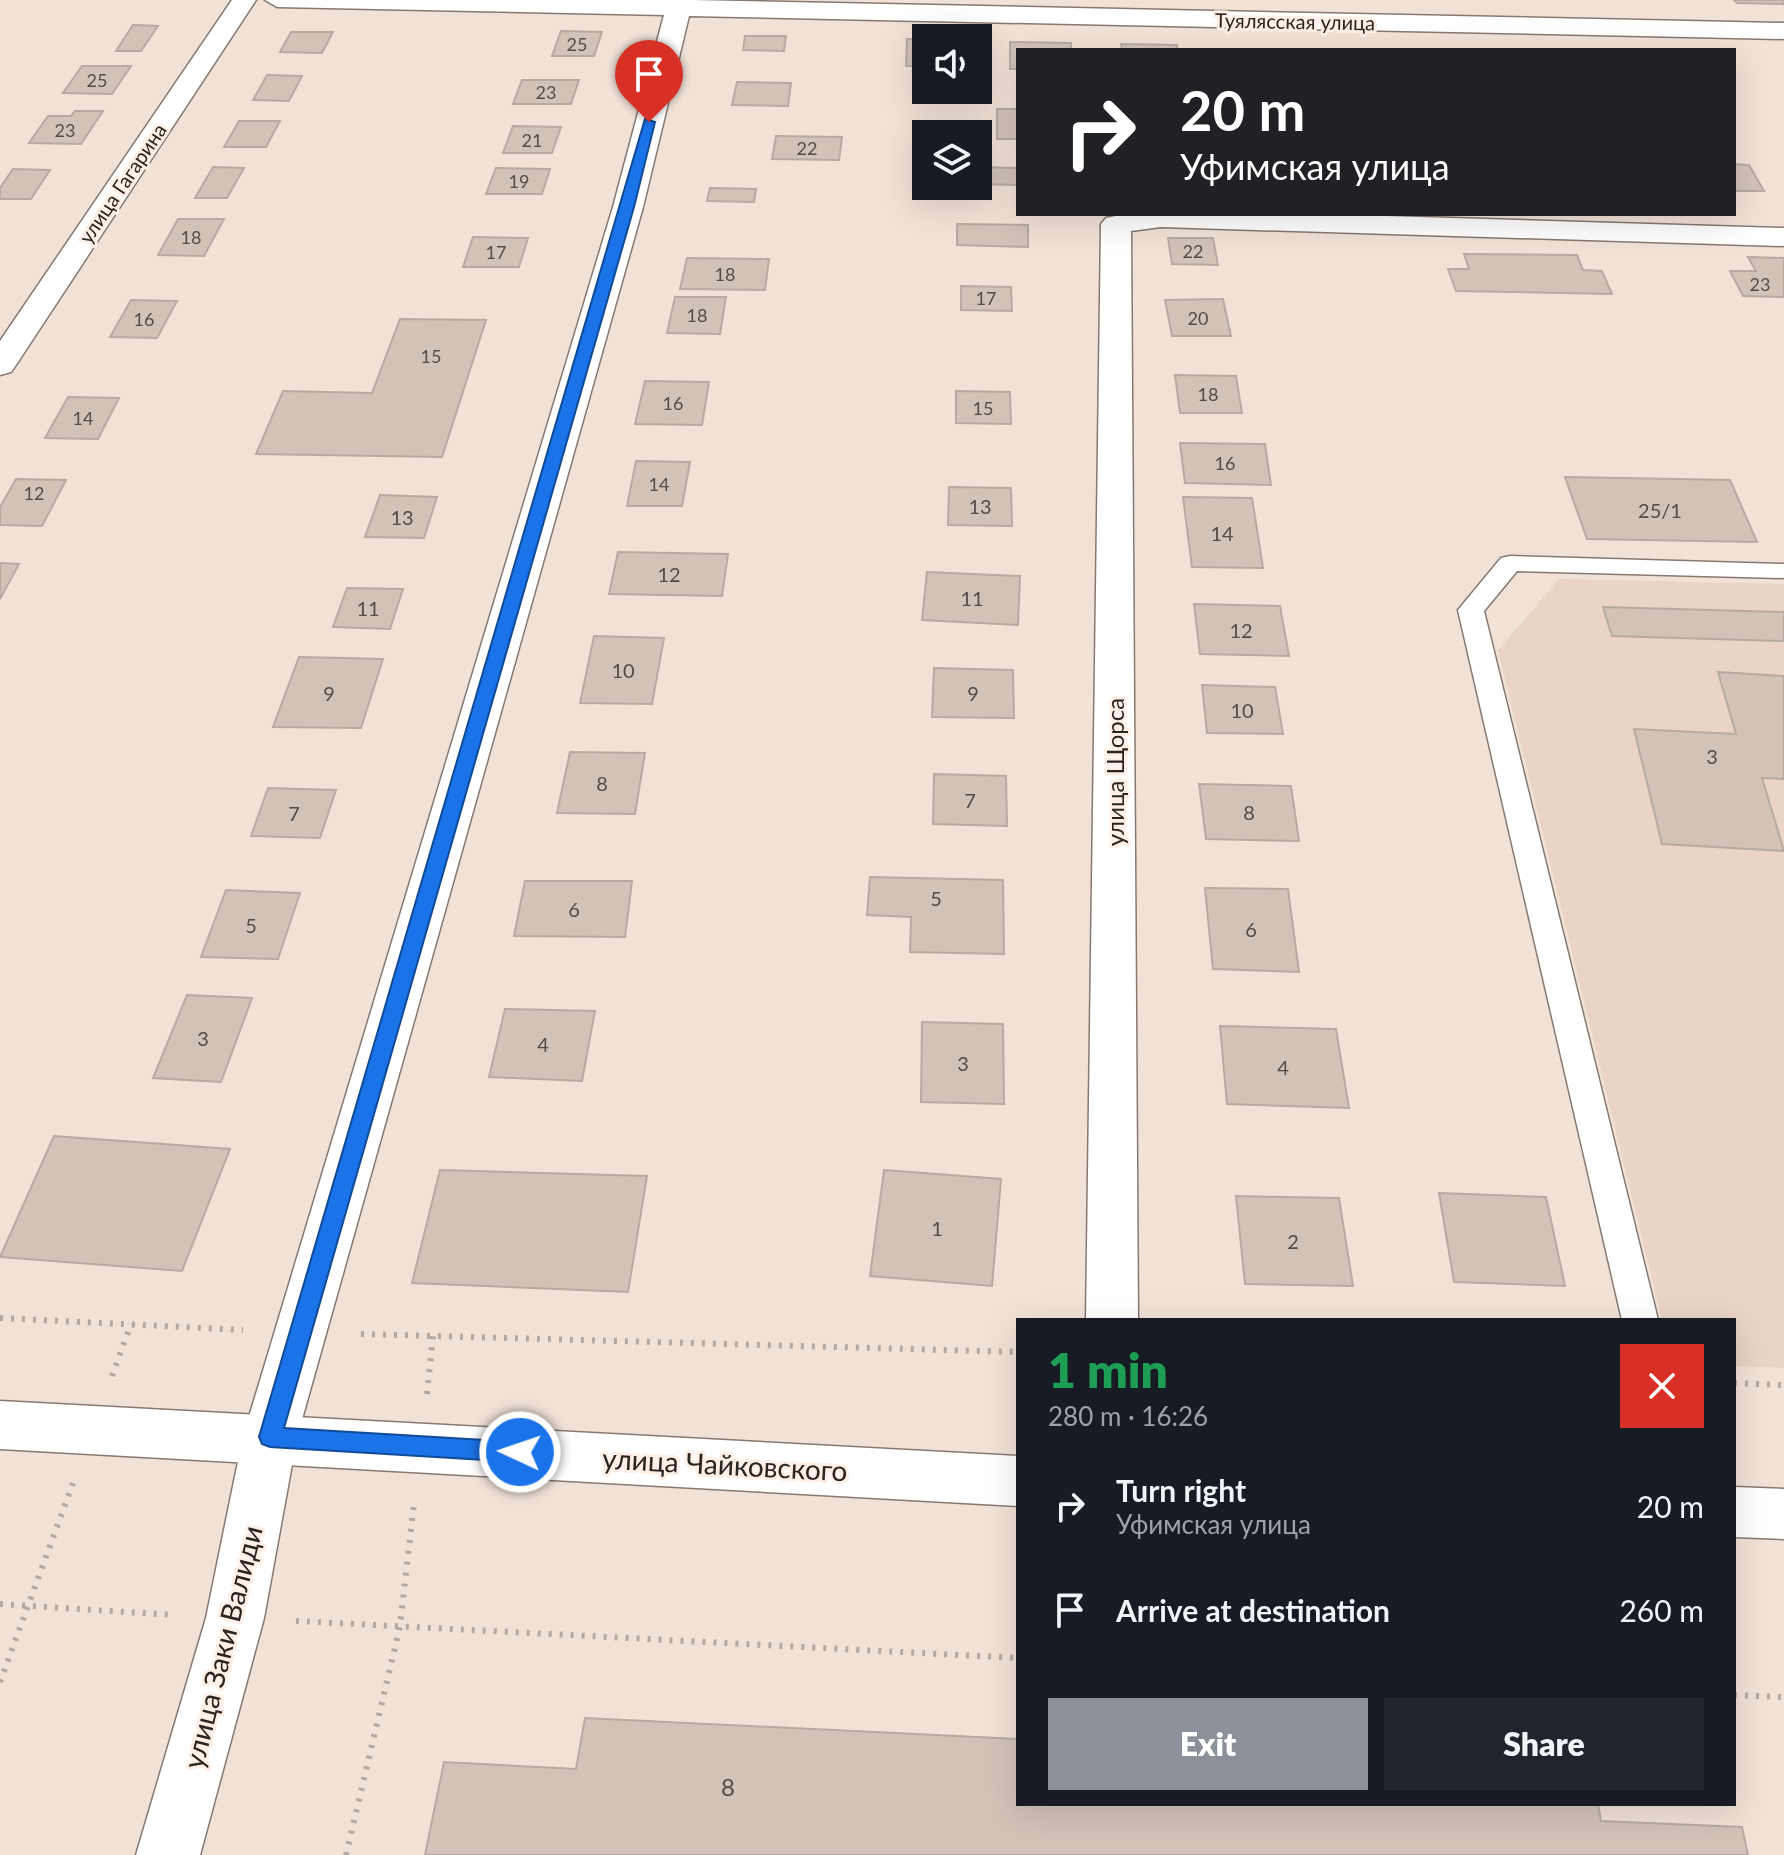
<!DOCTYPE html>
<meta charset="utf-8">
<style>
:root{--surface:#171b24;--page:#20242c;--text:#f1f3f6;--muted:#9ea1a6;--accent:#8c9099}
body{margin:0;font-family:Lato,sans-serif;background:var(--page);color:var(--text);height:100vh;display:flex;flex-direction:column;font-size:30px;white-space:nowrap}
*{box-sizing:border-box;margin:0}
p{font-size:26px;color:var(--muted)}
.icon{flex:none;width:44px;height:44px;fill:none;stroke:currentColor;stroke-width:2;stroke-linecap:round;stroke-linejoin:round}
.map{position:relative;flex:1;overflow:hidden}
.drawer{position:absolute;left:1016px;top:1318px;width:720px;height:488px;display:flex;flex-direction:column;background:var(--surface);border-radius:0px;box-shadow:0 8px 32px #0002}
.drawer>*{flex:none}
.hud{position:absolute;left:1016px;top:48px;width:720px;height:168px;border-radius:0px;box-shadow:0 8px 32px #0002;background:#202124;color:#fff;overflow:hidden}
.controls{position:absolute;left:912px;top:24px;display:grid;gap:16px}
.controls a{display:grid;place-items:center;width:80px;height:80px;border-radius:0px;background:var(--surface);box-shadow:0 8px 32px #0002;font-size:40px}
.pin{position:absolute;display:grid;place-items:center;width:68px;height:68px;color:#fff;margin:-82px -34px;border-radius:50% 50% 50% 0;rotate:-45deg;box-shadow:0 0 8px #0007}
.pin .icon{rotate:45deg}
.me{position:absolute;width:88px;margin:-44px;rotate:273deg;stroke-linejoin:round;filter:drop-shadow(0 0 6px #0008)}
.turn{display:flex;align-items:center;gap:28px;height:168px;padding:0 32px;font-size:36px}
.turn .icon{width:104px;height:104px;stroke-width:2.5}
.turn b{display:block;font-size:56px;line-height:68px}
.round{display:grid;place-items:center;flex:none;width:84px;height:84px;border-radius:0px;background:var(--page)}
.summary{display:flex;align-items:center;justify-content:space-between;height:136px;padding:0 32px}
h1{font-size:48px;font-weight:800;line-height:60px;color:#1e9e55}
.button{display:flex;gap:16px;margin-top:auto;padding:16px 32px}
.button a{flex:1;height:92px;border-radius:0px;background:var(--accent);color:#fff;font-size:32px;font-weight:800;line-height:92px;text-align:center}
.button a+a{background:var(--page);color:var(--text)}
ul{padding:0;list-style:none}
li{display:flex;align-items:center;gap:24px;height:104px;padding:0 32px}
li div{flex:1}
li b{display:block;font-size:30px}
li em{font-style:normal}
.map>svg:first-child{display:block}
.built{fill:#e9d4c5}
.building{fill:#d2c3b9;stroke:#b8aaa0;stroke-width:2}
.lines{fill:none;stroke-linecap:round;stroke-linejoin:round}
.service-casing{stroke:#877970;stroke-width:3}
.minor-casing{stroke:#877970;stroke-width:3}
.tertiary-casing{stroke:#877970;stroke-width:3}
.secondary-casing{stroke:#877970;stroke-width:3}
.path{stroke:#b4a89f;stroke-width:6;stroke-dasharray:3 8;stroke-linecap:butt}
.service{fill:#fff;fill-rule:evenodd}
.minor{fill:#fff;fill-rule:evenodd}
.tertiary{fill:#fff;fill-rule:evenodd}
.secondary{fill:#fff;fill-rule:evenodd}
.route{fill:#1a73e8;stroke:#114b97;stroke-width:2}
.labels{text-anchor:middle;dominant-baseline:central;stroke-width:6;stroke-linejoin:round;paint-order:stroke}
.far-number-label{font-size:18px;fill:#544c47}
.far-street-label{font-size:20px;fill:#2a2521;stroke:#ffefe5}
.number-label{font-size:20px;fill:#544c47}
.street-label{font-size:24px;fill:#2a2521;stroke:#ffefe5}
.near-number-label{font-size:24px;fill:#544c47}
.near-street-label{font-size:28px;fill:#2a2521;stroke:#ffefe5}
</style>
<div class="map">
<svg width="1784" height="1855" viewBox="0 0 1784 1855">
<rect width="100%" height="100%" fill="#f1e2d7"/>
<polygon class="built" points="1559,579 1784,584 1784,1368 1734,1366 1734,1320 1662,1320 1498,650"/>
<g class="building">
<polygon points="1734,0 1784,0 1784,4 1737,3"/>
<polygon points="133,25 158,26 141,51 116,51"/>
<polygon points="561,31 602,32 594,56 552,56"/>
<polygon points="291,32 333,32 322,53 280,52"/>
<polygon points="745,36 786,36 784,51 743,50"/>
<polygon points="907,39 926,39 926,66 906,66"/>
<polygon points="1010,42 1071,43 1071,50 1018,50 1018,69 1010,69"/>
<polygon points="1121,44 1177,45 1177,50 1122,50"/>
<polygon points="82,66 131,66 112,94 63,93"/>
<polygon points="267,75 302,76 289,101 253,100"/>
<polygon points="522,80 579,80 571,104 513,104"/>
<polygon points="737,82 791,83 788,106 732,105"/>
<rect x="997" y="109" width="21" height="30"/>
<polygon points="75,111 103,111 81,144 29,143 48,116 71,116"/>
<polygon points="239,121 280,121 266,147 224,147"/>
<polygon points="513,126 561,127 552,153 503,153"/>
<polygon points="776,136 842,137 839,160 772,159"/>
<polygon points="1734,164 1749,165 1764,191 1734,191"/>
<polygon points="213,167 244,168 227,198 195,198"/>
<polygon points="978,167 1018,168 1018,185 978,184"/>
<polygon points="496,168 550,169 542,194 486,194"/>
<polygon points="13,169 50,170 31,199 0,199 0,188"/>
<polygon points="710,188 756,189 754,202 707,201"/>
<polygon points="178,219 224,219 204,256 158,255"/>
<polygon points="957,224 1028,225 1028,247 957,245"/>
<polygon points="473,237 528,238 519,267 463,267"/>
<polygon points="1168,238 1213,238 1218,265 1172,264"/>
<polygon points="1464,254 1577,255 1583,270 1602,271 1612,294 1456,291 1448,269 1469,269"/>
<polygon points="1748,257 1784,258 1784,297 1743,296 1730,271 1756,271"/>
<polygon points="687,258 769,259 765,290 680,289"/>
<polygon points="961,286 1011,287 1012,311 961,310"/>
<polygon points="675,297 726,297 720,334 667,333"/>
<polygon points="1223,299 1231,336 1172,336 1165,300"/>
<polygon points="131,300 177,301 157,338 110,337"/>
<polygon points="400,319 486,320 442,457 256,454 283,391 372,393"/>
<polygon points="1175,375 1236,376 1242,413 1180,413"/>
<polygon points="645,381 709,382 702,425 635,424"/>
<polygon points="956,391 1010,392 1011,424 956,423"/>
<polygon points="68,397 119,398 98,439 45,438"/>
<polygon points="1180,443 1265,444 1271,485 1185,483"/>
<polygon points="636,461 690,462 682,506 627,506"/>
<polygon points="1565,477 1730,480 1757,542 1587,539"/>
<polygon points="16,479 66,480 42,526 0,525 0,507"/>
<polygon points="949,487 1011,488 1012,526 948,525"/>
<polygon points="380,495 437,497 424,538 365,537"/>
<polygon points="1183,497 1252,498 1263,568 1192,567"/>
<polygon points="618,552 728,554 722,596 609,594"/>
<polygon points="0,563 19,564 0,599"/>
<polygon points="927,572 1020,576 1018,625 922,620"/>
<polygon points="347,588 403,589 390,629 333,627"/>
<polygon points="1194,604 1280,606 1289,656 1200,654"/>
<polygon points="1603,607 1784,612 1784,641 1612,636"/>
<polygon points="594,636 664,638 652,704 580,703"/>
<polygon points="299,657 383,659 361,728 273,727"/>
<polygon points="934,668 1013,670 1014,718 932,717"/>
<polygon points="1718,672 1784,676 1784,779 1762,778 1784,851 1662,844 1634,729 1736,734"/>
<polygon points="1202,685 1275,687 1283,734 1207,733"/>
<polygon points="570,752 645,753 635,814 557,813"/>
<polygon points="934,774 1006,776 1007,826 933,824"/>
<polygon points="1199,784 1291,786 1299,841 1206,839"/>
<polygon points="268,788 336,790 320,838 251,836"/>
<polygon points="870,877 1003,880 1004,954 910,952 911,917 867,915"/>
<polygon points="525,881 632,881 625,937 514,936"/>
<polygon points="1205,888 1288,889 1299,972 1213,969"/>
<polygon points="226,890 300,893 278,959 201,957"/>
<polygon points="187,995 252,998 221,1082 153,1078"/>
<polygon points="505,1009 595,1011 582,1081 489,1077"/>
<polygon points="922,1022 1003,1024 1004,1104 921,1102"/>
<polygon points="1220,1026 1336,1029 1349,1108 1227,1104"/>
<polygon points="54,1136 230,1149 182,1271 0,1257"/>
<polygon points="440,1170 647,1176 628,1292 412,1283"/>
<polygon points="884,1170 1001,1179 992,1286 870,1276"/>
<polygon points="1439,1193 1546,1197 1565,1286 1454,1282"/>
<polygon points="1236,1196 1339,1198 1353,1286 1245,1284"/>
<polygon points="585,1718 1018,1739 1018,1804 1598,1804 1601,1821 1742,1827 1748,1855 425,1855 444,1762 576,1769"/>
</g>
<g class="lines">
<g class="service-casing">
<polygon id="service" points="1510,556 1784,564 1784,578 1517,571 1484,611 1658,1320 1622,1320 1458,610 1501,558"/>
</g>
<g class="minor-casing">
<g id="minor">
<polygon points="232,0 256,0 16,365 11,372 0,375 0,341"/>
<polygon points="265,0 692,0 1784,23 1784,39 689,16 643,207 297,1437 289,1454 270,1461 251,1454 243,1437 613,207 664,15 277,7"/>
<polygon points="1125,214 1320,214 1784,228 1784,246 1161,227 1131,231 1138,1320 1086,1320 1101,224 1106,218"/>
</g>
</g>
<g class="tertiary-casing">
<polygon id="tertiary" points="270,1413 289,1420 297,1437 264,1618 200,1855 136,1855 206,1618 243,1437 251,1420"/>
</g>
<g class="secondary-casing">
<g id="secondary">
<polygon points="0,1401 1018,1456 1018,1506 0,1449"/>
<polygon points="1734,1487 1784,1489 1784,1539 1734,1537"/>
</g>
</g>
<g class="path">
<polyline points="0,1318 243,1330"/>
<polyline points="361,1334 1018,1352"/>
<polyline points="112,1376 131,1324"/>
<polyline points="1734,1383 1784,1385"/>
<polyline points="427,1394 433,1336"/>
<polyline points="0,1604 174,1615"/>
<polyline points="296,1621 1018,1658"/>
<polyline points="0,1682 73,1483"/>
<polyline points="1734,1695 1784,1697"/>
<polyline points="346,1855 400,1626 414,1503"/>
</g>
<use href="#service" class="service"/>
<use href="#minor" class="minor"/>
<use href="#tertiary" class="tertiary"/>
<use href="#secondary" class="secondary"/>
</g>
<polygon class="route" points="645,119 655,122 634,207 284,1428 520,1442 528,1445 532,1452 528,1459 520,1462 270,1447 262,1444 259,1437"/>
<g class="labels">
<g class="far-number-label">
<text x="577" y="44">25</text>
<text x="97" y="80">25</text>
<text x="546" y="92">23</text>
<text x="65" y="130">23</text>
<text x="532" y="140">21</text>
<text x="807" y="148">22</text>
<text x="519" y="181">19</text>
<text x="191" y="237">18</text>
<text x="1193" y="251">22</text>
<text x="496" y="252">17</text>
<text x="725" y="274">18</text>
<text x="1760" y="284">23</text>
<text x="986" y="298">17</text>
<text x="697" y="315">18</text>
<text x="1198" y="318">20</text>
<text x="144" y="319">16</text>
<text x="431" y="356">15</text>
<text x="1208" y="394">18</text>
<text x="673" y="403">16</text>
<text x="983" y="408">15</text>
<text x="83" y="418">14</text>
<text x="1225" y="463">16</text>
<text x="659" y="484">14</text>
<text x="34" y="493">12</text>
</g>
<g class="far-street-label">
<text transform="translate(1295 21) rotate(1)">Туялясская улица</text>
<text transform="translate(122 183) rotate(-56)">улица Гагарина</text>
</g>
<g class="number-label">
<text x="980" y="506">13</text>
<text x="1660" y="510">25/1</text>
<text x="402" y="517">13</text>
<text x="1222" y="533">14</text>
<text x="669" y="574">12</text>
<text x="972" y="598">11</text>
<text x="368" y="608">11</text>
<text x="1241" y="630">12</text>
<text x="623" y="670">10</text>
<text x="329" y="693">9</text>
<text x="973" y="693">9</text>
<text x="1242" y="710">10</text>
<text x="1712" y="756">3</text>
<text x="602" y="783">8</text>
<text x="970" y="800">7</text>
<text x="1249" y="812">8</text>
<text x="294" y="813">7</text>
<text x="936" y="898">5</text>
<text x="574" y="909">6</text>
<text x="251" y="925">5</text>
<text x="1251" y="929">6</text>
<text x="203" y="1038">3</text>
<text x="543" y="1044">4</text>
<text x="963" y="1063">3</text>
<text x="1283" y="1067">4</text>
<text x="937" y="1228">1</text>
<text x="1293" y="1241">2</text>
</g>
<g class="street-label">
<text transform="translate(1114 772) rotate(-90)">улица Щорса</text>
</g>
<g class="near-number-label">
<text x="728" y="1786">8</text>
</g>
<g class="near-street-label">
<text transform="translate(725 1464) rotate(3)">улица Чайковского</text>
<text transform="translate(222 1647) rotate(-76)">улица Заки Валиди</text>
</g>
</g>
</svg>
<div class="controls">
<a><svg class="icon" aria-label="sound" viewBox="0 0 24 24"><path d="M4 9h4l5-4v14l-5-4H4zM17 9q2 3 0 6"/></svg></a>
<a><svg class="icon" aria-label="layers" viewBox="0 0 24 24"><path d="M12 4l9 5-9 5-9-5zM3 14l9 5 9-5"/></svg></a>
</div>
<div class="pin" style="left:649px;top:122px;background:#d93025"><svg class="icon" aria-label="arrive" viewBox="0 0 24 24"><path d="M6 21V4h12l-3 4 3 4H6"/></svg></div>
<svg class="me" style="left:520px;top:1452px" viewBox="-20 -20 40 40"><circle r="17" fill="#1a73e8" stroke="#fff" stroke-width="3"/><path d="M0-11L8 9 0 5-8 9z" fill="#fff"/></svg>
<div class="hud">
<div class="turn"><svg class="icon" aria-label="right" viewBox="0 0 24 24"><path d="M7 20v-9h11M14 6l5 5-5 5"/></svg><div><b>20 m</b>Уфимская улица</div></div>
</div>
<section class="drawer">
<div class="summary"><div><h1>1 min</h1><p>280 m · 16:26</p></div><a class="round" style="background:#d93025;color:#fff"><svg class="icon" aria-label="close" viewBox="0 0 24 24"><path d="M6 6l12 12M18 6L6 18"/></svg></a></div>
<ul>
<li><svg class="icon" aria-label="right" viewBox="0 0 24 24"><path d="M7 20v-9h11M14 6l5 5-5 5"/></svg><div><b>Turn right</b><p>Уфимская улица</p></div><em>20 m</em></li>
<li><svg class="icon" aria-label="arrive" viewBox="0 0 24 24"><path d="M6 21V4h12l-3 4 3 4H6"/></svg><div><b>Arrive at destination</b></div><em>260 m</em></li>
</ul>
<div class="button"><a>Exit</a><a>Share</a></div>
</section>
</div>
